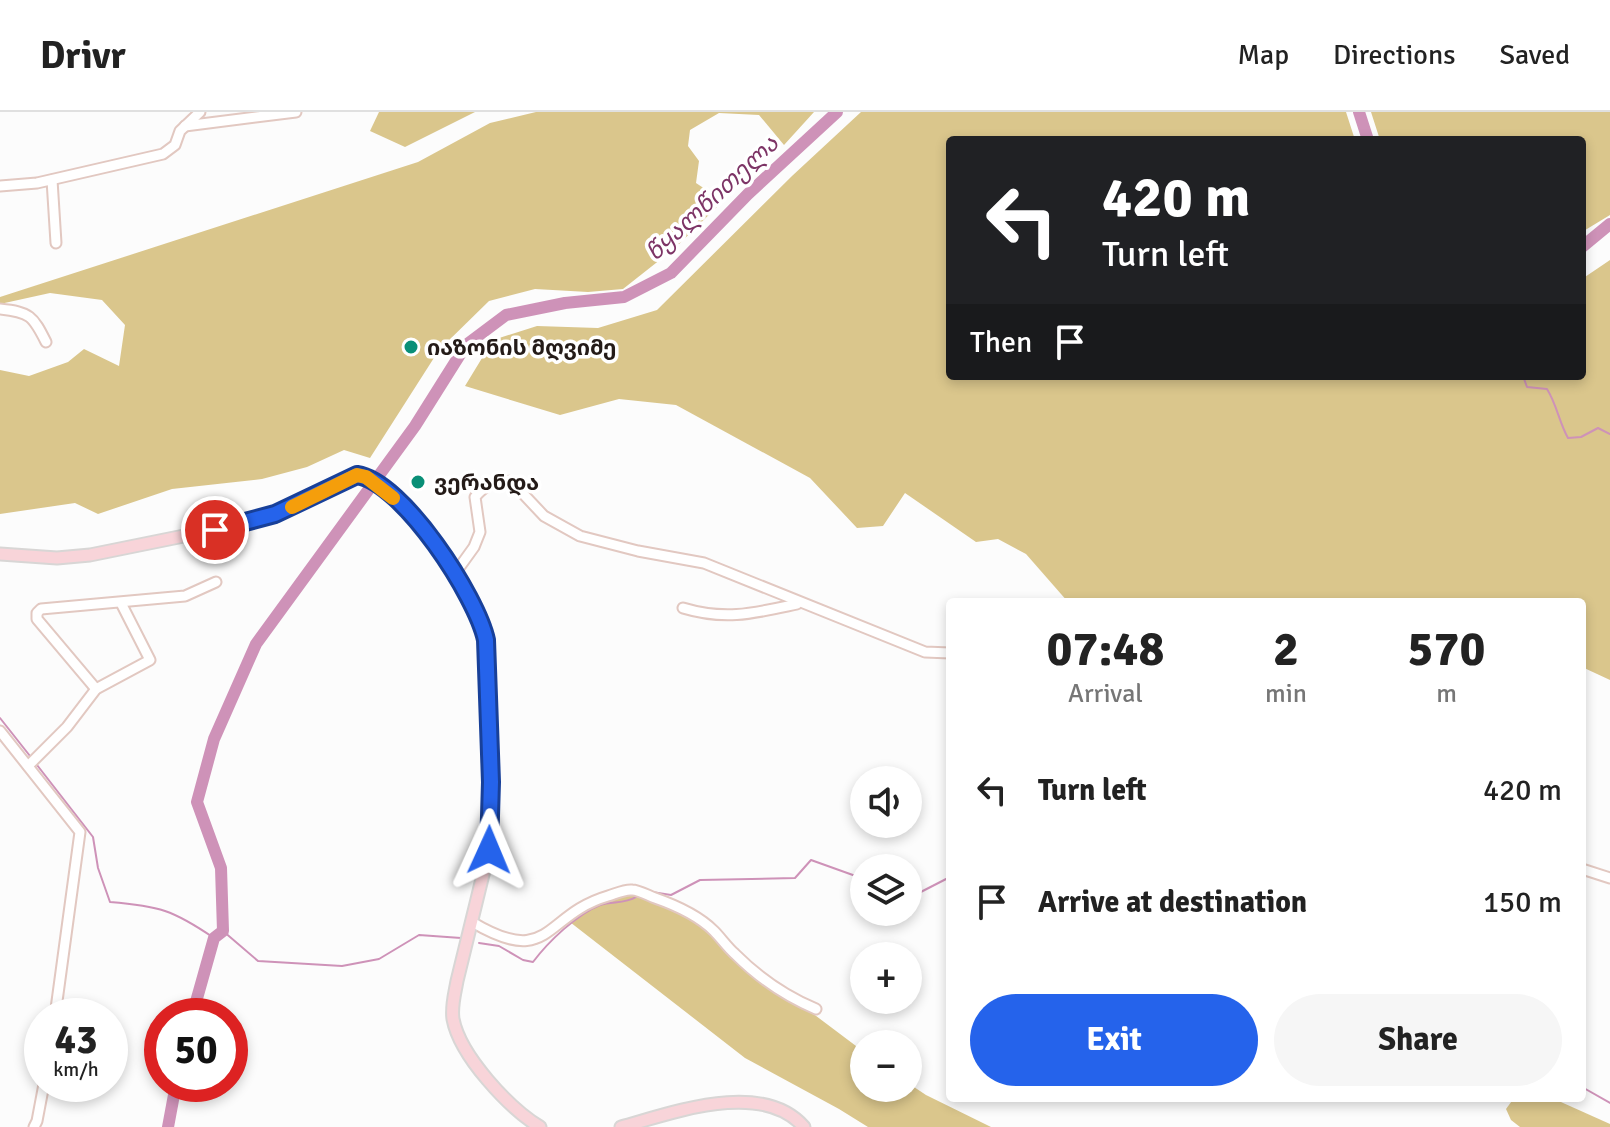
<!DOCTYPE html>
<meta charset="utf-8">
<style>
:root{--surface:#fff;--page:#f6f6f6;--text:#222;--muted:#767676;--line:#e0e0e0;--accent:#2563eb}
body{margin:0;font-family:Signika,"Noto Sans Georgian",sans-serif;background:var(--page);color:var(--text);height:100vh;display:flex;flex-direction:column;font-size:30px;white-space:nowrap}
*{box-sizing:border-box;margin:0}
p{font-size:26px;color:var(--muted)}
.icon{flex:none;width:44px;height:44px;fill:none;stroke:currentColor;stroke-width:2;stroke-linecap:round;stroke-linejoin:round}
.map{position:relative;flex:1;overflow:hidden}
.panel{position:absolute;left:946px;top:486px;width:640px;height:504px;display:flex;flex-direction:column;background:var(--surface);border-radius:8px;box-shadow:0 4px 12px #0003}
.panel>*{flex:none}
.hud{position:absolute;left:946px;top:24px;width:640px;height:244px;border-radius:8px;box-shadow:0 4px 12px #0003;background:#202124;color:#fff;overflow:hidden}
.controls{position:absolute;left:850px;top:654px;display:grid;gap:16px}
.controls a{display:grid;place-items:center;width:72px;height:72px;border-radius:50%;background:var(--surface);box-shadow:0 4px 12px #0003;font-size:40px}
.speed{position:absolute;left:24px;top:886px;display:flex;gap:16px;font-size:40px;font-weight:700;text-align:center}
.speed>*{display:grid;place-content:center;width:104px;height:104px;border-radius:50%;background:var(--surface);box-shadow:0 4px 12px #0003;line-height:1}
.speed small{font-size:20px;font-weight:400}
.speed .limit{border:12px solid #d22;background:#fff;color:#111}
.pin{position:absolute;display:grid;place-items:center;width:68px;height:68px;color:#fff;margin:-34px;border:4px solid #fff;border-radius:50%;box-shadow:0 2px 8px #0007}
.me{position:absolute;width:88px;margin:-44px;rotate:1deg;stroke-linejoin:round;filter:drop-shadow(0 0 6px #0008)}
.turn{display:flex;align-items:center;gap:28px;height:168px;padding:0 24px;font-size:36px}
.turn .icon{width:104px;height:104px;stroke-width:2.5}
.turn b{display:block;font-size:56px;line-height:68px}
.then{display:flex;align-items:center;height:76px;padding:0 24px;background:#0003;gap:16px;font-size:30px}
.eta{display:flex;justify-content:space-evenly;align-items:center;height:136px;text-align:center}
.eta b{font-size:48px;font-weight:800;line-height:56px}
.cta{display:flex;gap:16px;margin-top:auto;padding:16px 24px}
.cta a{flex:1;height:92px;border-radius:48px;background:var(--accent);color:#fff;font-size:32px;font-weight:800;line-height:92px;text-align:center}
.cta a+a{background:var(--page);color:var(--text)}
ul{padding:0;list-style:none}
li{display:flex;align-items:center;gap:24px;height:112px;padding:0 24px}
li div{flex:1}
li b{display:block;font-size:30px}
li em{font-style:normal}
header{display:flex;align-items:center;gap:48px;box-sizing:border-box;height:112px;padding:0 40px;background:var(--surface);border-bottom:2px solid var(--line)}
header strong{font-size:38px}
nav{display:flex;gap:44px;margin-inline-start:auto;font-size:28px}
.map>svg:first-child{display:block}
.green{fill:#dac68c}
.lines{fill:none;stroke-linecap:round;stroke-linejoin:round}
.stream{stroke:#ce92b8;stroke-width:2}
.river{stroke:#ce92b8;stroke-width:12}
.minor-casing{stroke:#e2c8c1;stroke-width:13}
.major-casing{stroke:#d8d6d5;stroke-width:15}
.minor{stroke:#fff;stroke-width:9}
.major{stroke:#f8d4d9;stroke-width:11}
.route-casing{stroke:#184099;stroke-width:20}
.route{stroke:#2563eb;stroke-width:14}
.slow{stroke:#f59e0b;stroke-width:14}
.poi-dot{fill:#0a8f77;stroke:#fff;stroke-width:3}
.labels{text-anchor:middle;dominant-baseline:central;stroke-width:7;stroke-linejoin:round;paint-order:stroke}
.poi-label{font-size:22px;font-weight:bold;fill:#241b18;stroke:#fff;text-anchor:start}
.water-label{font-size:24px;font-style:italic;fill:#7d3466;stroke:#fff}
</style>
<header>
<strong>Drivr</strong>
<nav><a>Map</a><a>Directions</a><a>Saved</a></nav>
</header>
<div class="map">
<svg width="1610" height="1015" viewBox="0 0 1610 1015">
<rect width="100%" height="100%" fill="#fcfcfc"/>
<g class="green">
<polygon points="379,0 475,0 405,35 370,19"/>
<polygon points="536,0 814,0 784,33 759,3 719,1 690,18 688,34 699,49 696,71 723,89 675,136 623,177 588,180 535,177 489,189 439,238 370,346 344,338 307,355 262,367 172,377 98,402 75,391 0,402 0,258 29,264 68,250 84,237 119,254 125,213 102,188 50,181 0,192 0,185 418,50 490,11"/>
<polygon points="861,0 1346,0 1355,28 950,28 950,264 1582,264 1582,167 1610,148 1610,568 1582,555 1582,490 1068,490 1026,442 998,427 976,430 905,381 883,414 857,416 810,366 676,293 619,287 560,303 465,274 493,228 537,214 598,216 657,198 792,64"/>
<polygon points="1371,0 1610,0 1610,103 1582,120 1582,28 1380,28"/>
<polygon points="628,781 674,791 751,855 864,940 864,976 908,976 908,971 926,983 991,1015 868,1015 839,997 745,946 566,807 601,788"/>
<polygon points="1514,986 1552,986 1610,1012 1610,1015 1520,1015 1511,1008 1506,997"/>
</g>
<g class="lines">
<g class="stream">
<path d="M1523,264l4,11 20,2c10,16 12,33 21,49l13,-1 17,-9 12,6"/>
<polyline points="0,606 30,644"/>
<path d="M37,653l56,72 5,31 12,34c49,4 63,8 104,36"/>
<polyline points="652,780 671,783 700,768 795,766 811,748 864,767"/>
<polyline points="908,782 913,784 950,765"/>
<polyline points="223,819 258,849 342,854 379,847 419,823 461,826"/>
<path d="M479,831l20,3 24,14 10,2c15,-20 44,-48 67,-57 12,-4 25,-1 36,-8"/>
<polyline points="1582,975 1610,991"/>
</g>
<g class="river">
<polyline points="1359,0 1368,28"/>
<polyline points="1582,135 1610,112"/>
<polyline points="192,904 214,826 223,819 221,756 197,690 214,627 256,532 415,314 466,233 506,203 565,191 624,185 671,161 748,82 837,0"/>
<polyline points="168,1015 176,972"/>
</g>
<g class="minor-casing">
<g id="minor">
<polyline points="185,14 296,0"/>
<polyline points="52,68 56,131"/>
<polyline points="0,74 37,71 163,42 175,33 180,19 200,0"/>
<path d="M0,197c30,3 33,7 46,33"/>
<path d="M456,460l18,-25 6,-15 -5,-35c9,-11 23,-19 37,-15l32,34 36,20 58,15 66,12 221,89 25,1"/>
<path d="M683,496c43,13 72,5 114,-4"/>
<polyline points="96,577 37,507 37,501 41,497 185,484 216,470"/>
<polyline points="0,619 80,720 55,904"/>
<polyline points="28,654 67,615 96,577 150,548 121,491"/>
<polyline points="1582,757 1610,766"/>
<path d="M472,810c79,47 71,-7 136,-26 7,-2 17,-7 24,-6 7,0 17,6 23,8 20,7 44,18 59,33 7,7 13,16 21,23 23,23 50,42 81,55"/>
<polyline points="34,1015 37,1009 44,972"/>
</g>
</g>
<g class="major-casing">
<g id="major">
<path d="M0,442l57,4 33,-3 153,-31 32,-10 82,-39 9,2c13,10 27,19 39,31 31,28 73,91 81,132l5,142 -2,68 -32,131c-2,12 -6,25 -4,38 7,37 56,89 87,108"/>
<path d="M621,1015c51,-14 141,-48 183,0"/>
</g>
</g>
<use href="#minor" class="minor"/>
<use href="#major" class="major"/>
</g>
<g class="lines">
<g class="route-casing">
<path id="route" d="M215,418l60,-16 82,-39c46,7 120,122 129,165l5,142 -2,68"/>
</g>
<use href="#route" class="route"/>
<polyline class="slow" points="292,395 357,363 366,365 393,386"/>
</g>
<g class="poi-dot">
<circle cx="411" cy="235" r="8"/>
<circle cx="418" cy="370" r="8"/>
</g>
<g class="labels">
<g class="poi-label">
<text x="427" y="235">იაზონის მღვიმე</text>
<text x="434" y="370">ვერანდა</text>
</g>
<g class="water-label">
<text transform="translate(712 86) rotate(-43)">წყალწითელა</text>
</g>
</g>
</svg>
<div class="controls">
<a><svg class="icon" aria-label="sound" viewBox="0 0 24 24"><path d="M4 9h4l5-4v14l-5-4H4zM17 9q2 3 0 6"/></svg></a>
<a><svg class="icon" aria-label="layers" viewBox="0 0 24 24"><path d="M12 4l9 5-9 5-9-5zM3 14l9 5 9-5"/></svg></a>
<a>+</a>
<a>−</a>
</div>
<div class="speed"><div>43<small>km/h</small></div><div class="limit">50</div></div>
<div class="pin" style="left:215px;top:418px;background:#d93025"><svg class="icon" aria-label="arrive" viewBox="0 0 24 24"><path d="M6 21V4h12l-3 4 3 4H6"/></svg></div>
<svg class="me" style="left:489px;top:738px" viewBox="-20 -20 40 40"><path d="M0-17L14 15 0 8-14 15z" fill="#2563eb" stroke="#fff" stroke-width="4"/></svg>
<div class="hud">
<div class="turn"><svg class="icon" aria-label="left" viewBox="0 0 24 24"><path d="M17 20v-9H6M10 6l-5 5 5 5"/></svg><div><b>420 m</b>Turn left</div></div>
<div class="then">Then<svg class="icon" aria-label="arrive" viewBox="0 0 24 24"><path d="M6 21V4h12l-3 4 3 4H6"/></svg></div>
</div>
<section class="panel">
<div class="eta">
<div><b>07:48</b><p>Arrival</p></div>
<div><b>2</b><p>min</p></div>
<div><b>570</b><p>m</p></div>
</div>
<ul>
<li><svg class="icon" aria-label="left" viewBox="0 0 24 24"><path d="M17 20v-9H6M10 6l-5 5 5 5"/></svg><div><b>Turn left</b></div><em>420 m</em></li>
<li><svg class="icon" aria-label="arrive" viewBox="0 0 24 24"><path d="M6 21V4h12l-3 4 3 4H6"/></svg><div><b>Arrive at destination</b></div><em>150 m</em></li>
</ul>
<div class="cta"><a>Exit</a><a>Share</a></div>
</section>
</div>
